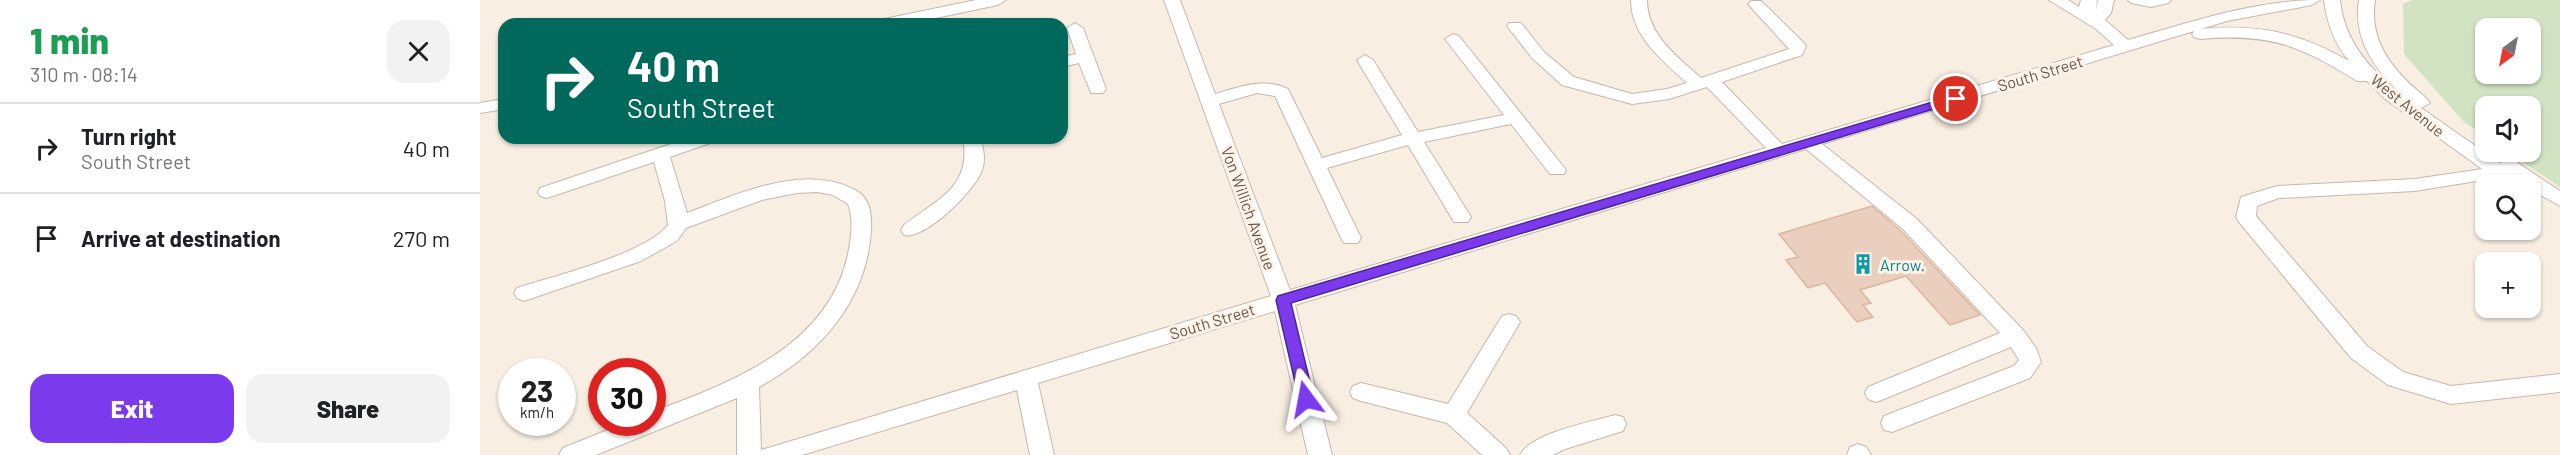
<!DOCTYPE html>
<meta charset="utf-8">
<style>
:root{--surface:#fff;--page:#f2f2f2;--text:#202124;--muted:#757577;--line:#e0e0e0;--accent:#7c3aed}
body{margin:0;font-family:Barlow,sans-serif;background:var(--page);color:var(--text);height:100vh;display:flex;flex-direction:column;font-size:22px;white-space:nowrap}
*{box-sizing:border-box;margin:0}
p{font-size:20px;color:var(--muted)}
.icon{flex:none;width:33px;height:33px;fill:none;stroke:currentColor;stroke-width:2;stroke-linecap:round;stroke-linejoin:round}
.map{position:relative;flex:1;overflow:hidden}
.details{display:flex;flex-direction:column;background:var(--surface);width:480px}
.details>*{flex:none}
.banner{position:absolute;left:18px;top:18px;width:570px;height:126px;border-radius:18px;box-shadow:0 2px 4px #0004;background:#00695c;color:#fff;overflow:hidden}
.needle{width:39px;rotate:212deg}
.tools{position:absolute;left:1995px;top:18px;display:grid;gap:12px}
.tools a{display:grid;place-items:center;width:66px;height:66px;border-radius:12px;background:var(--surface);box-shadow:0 2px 4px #0004;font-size:30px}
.speed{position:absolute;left:18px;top:358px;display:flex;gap:12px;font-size:30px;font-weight:700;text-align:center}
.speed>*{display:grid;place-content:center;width:78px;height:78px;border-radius:50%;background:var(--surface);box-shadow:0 2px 4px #0004;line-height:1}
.speed small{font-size:15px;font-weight:400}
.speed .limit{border:9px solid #d22;background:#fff;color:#111}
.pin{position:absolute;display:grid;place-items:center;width:51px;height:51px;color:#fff;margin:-26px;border:3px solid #fff;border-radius:50%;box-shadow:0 2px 6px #0007}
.me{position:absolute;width:66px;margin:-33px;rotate:347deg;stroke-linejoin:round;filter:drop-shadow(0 0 4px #0008)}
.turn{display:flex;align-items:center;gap:21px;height:126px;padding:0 30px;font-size:27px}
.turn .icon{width:78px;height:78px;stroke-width:2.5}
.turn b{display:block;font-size:42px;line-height:51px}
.round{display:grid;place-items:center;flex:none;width:63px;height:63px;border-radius:18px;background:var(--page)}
.head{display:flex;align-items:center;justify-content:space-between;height:102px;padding:0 30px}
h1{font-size:36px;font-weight:800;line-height:45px;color:#1e9e55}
.primary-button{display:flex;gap:12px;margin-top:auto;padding:12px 30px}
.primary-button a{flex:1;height:69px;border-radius:18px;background:var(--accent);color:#fff;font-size:24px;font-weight:800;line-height:69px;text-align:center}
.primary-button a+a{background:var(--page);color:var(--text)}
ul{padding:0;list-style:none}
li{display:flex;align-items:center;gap:18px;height:90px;padding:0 30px;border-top:2px solid var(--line)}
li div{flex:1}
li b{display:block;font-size:22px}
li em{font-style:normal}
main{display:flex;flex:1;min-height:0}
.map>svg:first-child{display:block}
.green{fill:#d1e3c3;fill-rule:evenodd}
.building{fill:#eacebe;stroke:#dab5a1;stroke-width:1.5}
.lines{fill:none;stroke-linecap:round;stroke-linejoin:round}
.minor-casing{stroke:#c7b7ab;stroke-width:2}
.minor{fill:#fff;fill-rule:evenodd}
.route{fill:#7c3aed;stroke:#51269a;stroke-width:1.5}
.labels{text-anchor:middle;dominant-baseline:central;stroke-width:6;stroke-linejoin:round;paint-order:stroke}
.street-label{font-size:16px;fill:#6c574c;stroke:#fcf3e8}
.culture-label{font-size:16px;fill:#0d838f;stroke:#fcf3e8;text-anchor:start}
</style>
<main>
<section class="details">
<div class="head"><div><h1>1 min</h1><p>310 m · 08:14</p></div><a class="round"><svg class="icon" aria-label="close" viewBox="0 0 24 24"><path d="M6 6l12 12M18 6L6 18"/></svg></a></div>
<ul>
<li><svg class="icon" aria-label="right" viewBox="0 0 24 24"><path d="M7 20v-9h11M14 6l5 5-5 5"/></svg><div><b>Turn right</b><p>South Street</p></div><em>40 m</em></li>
<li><svg class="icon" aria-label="arrive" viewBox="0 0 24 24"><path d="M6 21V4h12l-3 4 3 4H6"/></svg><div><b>Arrive at destination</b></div><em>270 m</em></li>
</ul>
<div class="primary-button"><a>Exit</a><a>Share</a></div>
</section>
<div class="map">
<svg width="2080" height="455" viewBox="0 0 2080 455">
<rect width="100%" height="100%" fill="#f8efe2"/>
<path class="green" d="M1932,0h148v187l-52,-35h22v-46h-44l-1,30 -21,-14 -60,-68 -1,-50zM2006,28h44v46h-44z"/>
<polygon class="building" points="1392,206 1421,231 1500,315 1470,325 1426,276 1380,290 1391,303 1383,305 1393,317 1377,322 1345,283 1328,288 1306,260 1318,257 1299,234"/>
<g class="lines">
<g class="minor-casing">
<g id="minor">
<polygon points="496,0 526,0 518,5 427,24 396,24 404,19"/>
<path d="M684,0h16l35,94c24,-7 49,-17 73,-5l34,69 80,-23 -45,-75 8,-5 8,5 45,72 86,-17 -59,-76 8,-5 6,2 107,134 -2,4h-14l-39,-50 -87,18 47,75 -3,5h-14l-46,-77 -81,23 34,70 -3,5h-14l-3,-5 -66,-142 -18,-3 -38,11 71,186 476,-142 -59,-61 -38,12 -37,5 -70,-19 -30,-27 -25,-32 2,-3h12l23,29 30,25 58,17 35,-5 20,-6c-25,-23 -56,-47 -56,-83h16c0,35 30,56 54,78l88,-29 -41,-45 3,-3h10l43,42 2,3 -4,9 -80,27 60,62 332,-99 -18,-16 -47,-29h19l11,7 2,-7h16l-1,11 2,-11h16l-3,13 -6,7 23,20c63,-18 126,-40 192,-40l-8,5 -85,16 -26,8c58,-5 97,3 148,32 -15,-18 -22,-37 -25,-61h16c4,40 29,69 60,93 -27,-26 -47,-55 -41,-93h16c-5,32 8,57 31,80 7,8 18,14 24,23l-9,5 79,55 8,-4 7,2 45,30v15l-30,-17v-5h-26l-9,-6 -80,13 -136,7 -22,8 -1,10 111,130 36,26 48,14 109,-12v18l-109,12 -63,-19 -37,-27 -112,-136 -3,-5 5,-20 36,-11 138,-7 67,-10 -97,-70 -18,-18h-10c-58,-36 -87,-48 -157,-42l-6,-2 -2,-3 2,-3 -372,113 95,75 106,111 13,18 5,14 -11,16 -138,54 -8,-2 -3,-7 3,-7 130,-50 5,-6 -8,-13 -127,52 -8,3 -8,-3 -3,-6 3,-6 132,-54 -97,-104 -97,-80 -511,156 37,150h-24l-33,-144 -237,72 16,72h-24l-13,-65 -215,65h-65v-57l-141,57h-37l4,-7 62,-25h27v-11c79,-29 177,-66 196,-158 3,-16 6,-34 0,-50l-15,-9 -16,-3 -20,1 -35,7 -76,28 -9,13 -36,20 -117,40 -7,-3 -3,-5 3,-5c37,-12 128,-34 151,-63l-3,-24 -11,-39 -107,36 -7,-2 -2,-4 2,-4 149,-50h27l-3,4 -43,15 17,56c49,-18 117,-51 168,-23 15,7 17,25 16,40 -4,71 -51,124 -112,157l2,63 510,-154z"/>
<polygon points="1648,0 1691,0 1688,3 1671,7 1651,3"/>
<polygon points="595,23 603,28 626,89 623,93 611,93 599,63 582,67 582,57 596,54 587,28"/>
<polygon points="24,99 24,109 0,113 0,103"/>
<path d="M483,138h18c2,10 5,22 1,32 -6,20 -58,71 -78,65l-3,-5 3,-5c34,-26 68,-38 59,-87z"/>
<polygon points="1029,314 1036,316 1040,322 987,413 1026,448 1030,455 1002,455 967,423 881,401 873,398 870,392 873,386 881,383 968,404 1022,316"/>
<path d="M1135,415l8,2 3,7 -3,7 -58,18 -12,6h-33c11,-22 71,-33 95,-40z"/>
<polygon points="1378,444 1386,447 1391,455 1367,455 1370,447"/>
</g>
</g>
<use href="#minor" class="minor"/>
</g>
<polygon class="route" points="1476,95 1482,99 1480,101 811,303 834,399 826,405 819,399 796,300 798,296"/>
<defs>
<g id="building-bare" transform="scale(1.62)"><path d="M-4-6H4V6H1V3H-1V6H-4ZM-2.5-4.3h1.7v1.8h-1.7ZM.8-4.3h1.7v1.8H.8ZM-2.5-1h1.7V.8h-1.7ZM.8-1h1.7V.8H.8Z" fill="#0f9aa8" stroke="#fcf3e8" stroke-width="2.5" paint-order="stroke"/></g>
</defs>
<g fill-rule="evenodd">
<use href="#building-bare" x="1383" y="264"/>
</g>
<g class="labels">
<g class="street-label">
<text transform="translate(1560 73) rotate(-17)">South Street</text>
<text transform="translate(1928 105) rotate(39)">West Avenue</text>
<text transform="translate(769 208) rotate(70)">Von Willich Avenue</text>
<text transform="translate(732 321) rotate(-17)">South Street</text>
</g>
<g class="culture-label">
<text x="1400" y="264">Arrow.</text>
</g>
</g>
</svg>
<div class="tools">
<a><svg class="needle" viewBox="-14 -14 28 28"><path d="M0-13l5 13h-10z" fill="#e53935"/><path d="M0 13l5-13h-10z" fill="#757577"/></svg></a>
<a><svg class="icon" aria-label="sound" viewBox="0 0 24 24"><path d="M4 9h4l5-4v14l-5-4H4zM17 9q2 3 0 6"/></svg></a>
<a><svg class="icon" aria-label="search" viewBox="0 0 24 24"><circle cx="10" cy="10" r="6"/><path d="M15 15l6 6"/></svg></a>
<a>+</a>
</div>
<div class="speed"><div>23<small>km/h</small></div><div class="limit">30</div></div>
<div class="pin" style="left:1476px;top:99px;background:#d93025"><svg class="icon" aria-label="arrive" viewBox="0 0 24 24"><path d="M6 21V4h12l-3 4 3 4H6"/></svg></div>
<svg class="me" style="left:826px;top:399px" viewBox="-20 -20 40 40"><path d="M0-17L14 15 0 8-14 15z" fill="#7c3aed" stroke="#fff" stroke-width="4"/></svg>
<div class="banner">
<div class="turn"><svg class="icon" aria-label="right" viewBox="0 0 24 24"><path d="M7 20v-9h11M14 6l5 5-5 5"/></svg><div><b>40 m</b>South Street</div></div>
</div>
</div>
</main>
